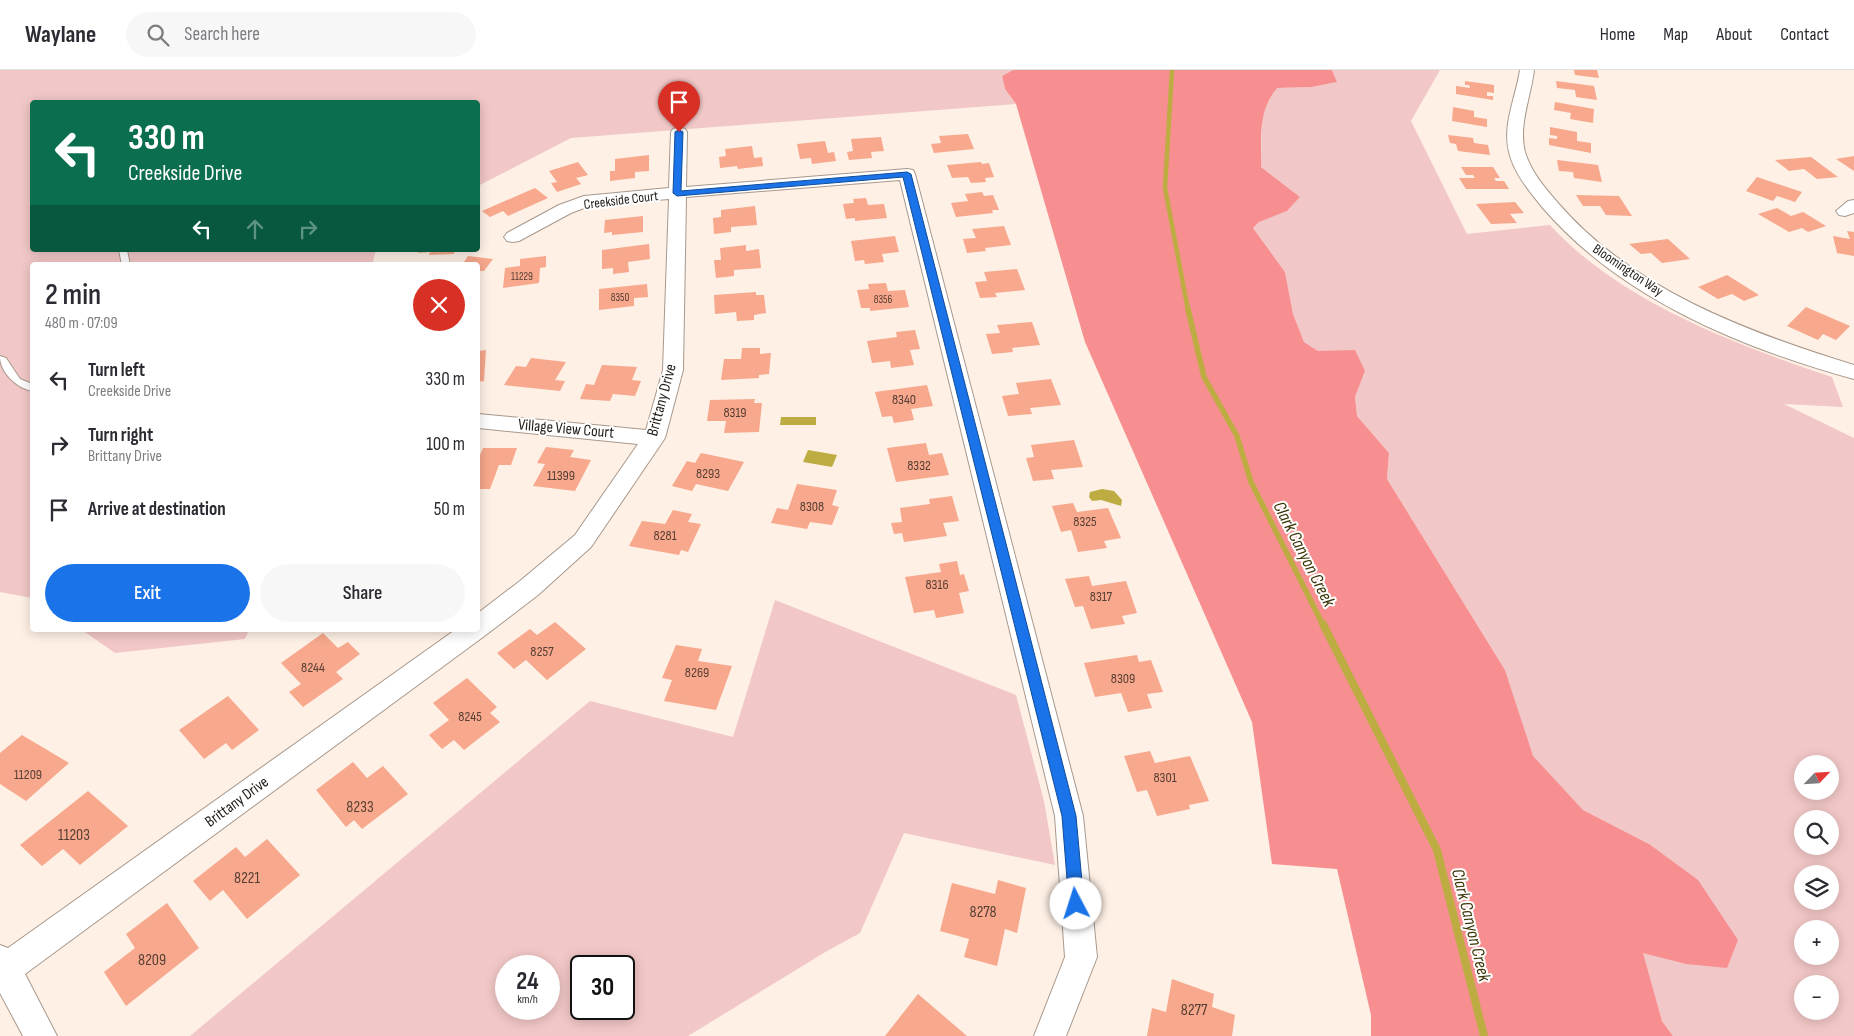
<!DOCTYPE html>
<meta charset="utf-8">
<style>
:root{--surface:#fff;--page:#f7f7f7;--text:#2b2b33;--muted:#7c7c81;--line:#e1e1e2;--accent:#1a73e8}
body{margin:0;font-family:"Sofia Sans Condensed",sans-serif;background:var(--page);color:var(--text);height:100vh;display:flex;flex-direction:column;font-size:19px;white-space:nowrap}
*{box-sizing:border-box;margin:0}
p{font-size:16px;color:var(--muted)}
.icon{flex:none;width:28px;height:28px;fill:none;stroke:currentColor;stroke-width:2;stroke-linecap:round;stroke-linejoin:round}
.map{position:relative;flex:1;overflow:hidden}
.drawer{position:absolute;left:30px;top:192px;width:450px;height:370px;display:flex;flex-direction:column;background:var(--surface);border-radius:5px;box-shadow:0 2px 12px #0003}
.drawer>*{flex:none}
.guide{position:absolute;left:30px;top:30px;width:450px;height:152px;border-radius:5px;box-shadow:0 2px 12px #0003;background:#0b6e4f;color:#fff;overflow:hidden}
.needle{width:32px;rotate:65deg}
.buttons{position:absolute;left:1794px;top:685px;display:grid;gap:10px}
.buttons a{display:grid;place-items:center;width:45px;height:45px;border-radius:50%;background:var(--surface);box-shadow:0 2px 12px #0003;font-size:25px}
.speed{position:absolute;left:495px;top:885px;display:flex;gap:10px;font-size:25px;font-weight:700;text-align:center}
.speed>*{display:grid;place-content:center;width:65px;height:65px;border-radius:50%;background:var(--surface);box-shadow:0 2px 12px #0003;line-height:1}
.speed small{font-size:12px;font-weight:400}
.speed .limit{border:2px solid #111;border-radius:8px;background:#fff;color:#111}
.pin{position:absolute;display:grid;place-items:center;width:42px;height:42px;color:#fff;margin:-51px -21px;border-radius:50% 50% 50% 0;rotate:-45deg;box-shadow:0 0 5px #0007}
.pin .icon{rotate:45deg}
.me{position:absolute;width:55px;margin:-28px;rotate:355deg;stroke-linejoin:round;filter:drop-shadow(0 0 4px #0008)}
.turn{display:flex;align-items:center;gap:18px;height:105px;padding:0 15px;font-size:22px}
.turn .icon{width:65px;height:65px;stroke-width:2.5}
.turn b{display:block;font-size:35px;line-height:42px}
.lanes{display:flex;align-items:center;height:48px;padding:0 15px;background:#0003;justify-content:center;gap:25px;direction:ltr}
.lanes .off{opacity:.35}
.round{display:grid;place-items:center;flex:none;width:52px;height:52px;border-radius:26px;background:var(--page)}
.summary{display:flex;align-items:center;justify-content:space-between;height:85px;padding:0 15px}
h1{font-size:30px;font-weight:600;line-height:38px}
.action{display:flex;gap:10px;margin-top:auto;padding:10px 15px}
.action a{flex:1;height:58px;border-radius:30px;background:var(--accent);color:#fff;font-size:20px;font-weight:600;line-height:58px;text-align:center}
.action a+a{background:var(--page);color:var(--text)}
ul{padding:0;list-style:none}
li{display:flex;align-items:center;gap:15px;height:65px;padding:0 15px}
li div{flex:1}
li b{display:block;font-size:19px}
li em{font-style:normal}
header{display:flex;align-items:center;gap:30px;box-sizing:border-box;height:70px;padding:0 25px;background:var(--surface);border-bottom:1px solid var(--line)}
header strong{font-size:24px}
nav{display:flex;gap:28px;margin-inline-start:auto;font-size:18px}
.search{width:350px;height:45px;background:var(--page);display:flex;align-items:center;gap:12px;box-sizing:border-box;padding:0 18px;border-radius:28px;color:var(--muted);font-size:19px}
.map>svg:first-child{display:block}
.green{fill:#f2c7c7;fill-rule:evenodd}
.forest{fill:#f78f91}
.water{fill:#bcac42}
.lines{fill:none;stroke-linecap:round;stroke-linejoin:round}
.stream-far2{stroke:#bcac42;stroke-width:4.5}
.stream-far1{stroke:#bcac42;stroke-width:5.5}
.stream{stroke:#bcac42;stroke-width:8}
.building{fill:#f7a88d}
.service-casing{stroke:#a8988c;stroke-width:2}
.minor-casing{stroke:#a8988c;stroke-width:2}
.service{fill:#fff;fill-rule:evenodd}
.minor{fill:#fff;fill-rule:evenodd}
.route{fill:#1a73e8;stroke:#114b97}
.labels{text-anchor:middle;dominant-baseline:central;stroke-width:4;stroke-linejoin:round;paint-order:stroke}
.far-number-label{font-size:11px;fill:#563e33}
.far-street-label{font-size:14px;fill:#201a15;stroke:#fff}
.number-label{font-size:14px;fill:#563e33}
.street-label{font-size:16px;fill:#201a15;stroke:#fff}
.near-number-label{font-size:16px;fill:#563e33}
.water-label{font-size:18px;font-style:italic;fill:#3c3506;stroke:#fff}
</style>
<header>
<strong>Waylane</strong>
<div class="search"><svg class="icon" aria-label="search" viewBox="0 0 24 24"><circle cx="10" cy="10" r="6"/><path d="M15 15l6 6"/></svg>Search here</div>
<nav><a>Home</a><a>Map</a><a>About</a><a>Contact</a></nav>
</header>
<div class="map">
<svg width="1854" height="966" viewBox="0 0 1854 966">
<rect width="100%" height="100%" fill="#fef0e5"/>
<g class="green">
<polygon points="0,0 1013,0 1002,6 1005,19 1016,34 571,68 478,116 478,32 32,32 32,180 376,180 372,195 32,195 32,528 0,522"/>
<path d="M1332,0h108l-29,51 56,113 83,-9c71,77 184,119 282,152l11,30 -59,-3 70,34v598h-181l-11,-15 -20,-69 44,12 -37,-120 -66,-34 -51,-54 -27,-86 -118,-191 2,-26 -32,-37 -2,-19 10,-26 -47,-20 -14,-9 -11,-28 -8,-42 -32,-44 6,-6 28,-11 13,-14 -39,-30 1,-48 5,-18 9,-13 36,-1 25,-5zM1802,694h28v27h-28zM1802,749h28v27h-28zM1802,804h28v27h-28zM1802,859h28v27h-28zM1802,914h28v27h-28z"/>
<path d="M775,530l241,95 28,106 11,64 -151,-32 -44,100 -33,18 -139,85h-498l400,-335 143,36zM506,896h43v43h-43zM581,896h43v43h-43z"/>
<polygon points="82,560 249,560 245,569 115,583"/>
</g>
<path class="forest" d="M1013,0h319l5,12 -25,5 -35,1c-20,24 -15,49 -16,79l39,30 -13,14 -28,11 -6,6 32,44 8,42 11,28 14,9 37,-1 10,21 -10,26 2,19 32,37 -2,26 118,191 28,86 50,54 66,34 49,36 40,60 -11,28 -41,-4 -43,-11 19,68 11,15h-302v-21l-34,-146 -65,-5 -20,-142 -167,-380 -69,-238 -11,-15 -3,-13z"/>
<g class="water">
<polygon points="781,347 816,347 816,355 780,355"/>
<polygon points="808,380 837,385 832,397 803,392"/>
<polygon points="1102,419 1114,421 1122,430 1121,436 1101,430 1092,431 1089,427 1090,422"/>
</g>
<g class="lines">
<polyline class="stream-far2" points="1172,0 1165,118 1188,240"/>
<polyline class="stream-far1" points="1188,239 1204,307 1237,366 1251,412 1323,555"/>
<polyline class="stream" points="1323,554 1437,780 1484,966"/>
</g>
<g class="building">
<polygon points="1574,0 1597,0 1599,8 1575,5"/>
<polygon points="1465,11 1494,15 1494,23 1487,22 1487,26 1493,26 1493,30 1456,24 1456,16 1470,18 1469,15 1465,15"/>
<polygon points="1556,11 1594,16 1597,30 1576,27 1575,20 1557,18"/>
<polygon points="1555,32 1594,39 1593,53 1570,49 1571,43 1554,40"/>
<polygon points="1453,37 1474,41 1474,47 1487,49 1487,57 1452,51"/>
<polygon points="1550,57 1577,62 1577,71 1591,73 1591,83 1549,75 1549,68 1557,69 1557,66 1550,65"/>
<polygon points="968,64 974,79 934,83 931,74 941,73 939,66"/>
<polygon points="1448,65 1473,68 1474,73 1488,75 1490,85 1458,81 1456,74 1450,73"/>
<polygon points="881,67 884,81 871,82 872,88 849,90 847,82 853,81 851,69"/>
<polygon points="825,71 828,83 834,82 836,91 812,94 811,88 800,89 797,74"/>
<polygon points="752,76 754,88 762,87 763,96 738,99 737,96 720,98 719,87 726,86 725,79"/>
<polygon points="649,85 649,101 635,102 635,108 610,111 610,101 615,101 615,89"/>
<polygon points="1854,86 1854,101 1836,89"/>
<polygon points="1811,87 1838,107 1817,109 1804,99 1789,101 1775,90"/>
<polygon points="1557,90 1598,95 1602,112 1574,108 1573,102 1559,101"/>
<polygon points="578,92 588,105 576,108 581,114 557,122 551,113 557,112 549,101"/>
<polygon points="981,92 982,94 989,93 994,107 985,108 986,112 971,113 968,107 952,108 947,95"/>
<polygon points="1461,97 1493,97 1500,108 1494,108 1496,111 1504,111 1509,119 1466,119 1459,108 1475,108 1473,105 1466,105"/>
<polygon points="1757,107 1802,122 1795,132 1777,126 1773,131 1746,121"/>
<polygon points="535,118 548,128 508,146 503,141 490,147 482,141"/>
<polygon points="982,122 984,126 993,125 999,140 992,140 993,143 956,147 951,133 968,131 965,124"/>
<polygon points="1576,125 1619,126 1632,146 1606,145 1600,136 1583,136"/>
<polygon points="866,128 868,135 884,134 887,148 855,151 855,148 846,149 843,134 854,133 853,129"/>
<polygon points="1515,132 1524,143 1510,144 1517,153 1491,154 1476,134"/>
<polygon points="755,136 757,155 731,157 731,162 714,164 713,148 721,147 721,140"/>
<polygon points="1777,138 1791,146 1803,142 1826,156 1808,162 1802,158 1789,162 1758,144"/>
<polygon points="643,146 643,162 612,165 612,162 604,163 605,150"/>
<polygon points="1004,156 1011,175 985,178 986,181 967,183 963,169 976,168 972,159"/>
<polygon points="1847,161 1854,162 1854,186 1837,183 1833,166 1850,169"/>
<polygon points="895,166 899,182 882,184 884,192 865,194 864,190 855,191 851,171"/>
<polygon points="1668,169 1690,189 1662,193 1651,183 1641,184 1629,174"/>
<polygon points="649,174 650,189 628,192 629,202 613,204 613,198 602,199 602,180"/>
<polygon points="746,175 746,181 759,179 761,198 734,200 734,206 716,208 714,190 721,190 720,178"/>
<polygon points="419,180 455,180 454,184 429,185 430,182 418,183"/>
<polygon points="468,186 493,189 484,201 478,201 478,195 462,195"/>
<polygon points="546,186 546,197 540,198 539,213 503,218 505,198 520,196 520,189"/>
<polygon points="1017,199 1025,220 995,223 997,227 980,228 975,212 987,211 984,202"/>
<polygon points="1727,205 1759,225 1744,231 1732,224 1718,229 1698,217"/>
<polygon points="886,213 888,221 905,220 909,237 870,241 870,238 861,238 857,220 869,219 868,214"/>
<polygon points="647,214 648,227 634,228 634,236 599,240 599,219"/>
<polygon points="756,222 756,225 764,225 766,243 754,245 754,250 737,251 736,242 715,244 714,225"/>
<polygon points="1806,237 1850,256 1836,270 1823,264 1818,270 1787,256"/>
<polygon points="1032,252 1040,275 1012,278 1013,282 992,284 986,264 1000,263 997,255"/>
<polygon points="915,260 920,279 910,280 914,295 891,298 890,291 872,293 867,271 897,267 896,262"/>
<polygon points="742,278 760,278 760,284 771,283 769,304 759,305 759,308 721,310 724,289 741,289"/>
<polygon points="486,280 484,311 478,312 478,281"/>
<polygon points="531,288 566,292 555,310 565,311 560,321 504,315 516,296 526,297"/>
<polygon points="602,295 637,297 632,310 641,311 635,326 613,324 610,331 580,329 586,314 594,315"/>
<polygon points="1051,309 1061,335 1030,338 1032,344 1008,346 1002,326 1019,324 1016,313"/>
<polygon points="927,315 933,336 911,339 914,350 894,353 892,346 882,347 875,322"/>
<polygon points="755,329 754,333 762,333 759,362 724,363 726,351 707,351 710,330"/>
<polygon points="1074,370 1083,397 1051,400 1054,409 1033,411 1026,388 1034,387 1031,375"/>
<polygon points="926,373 929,385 942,383 949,405 896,412 887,378"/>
<polygon points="546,377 574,380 570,387 591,390 575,421 533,416 545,394 537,393"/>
<polygon points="483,378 517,378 511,395 499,395 490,419 478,419 478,385 480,385"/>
<polygon points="701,383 744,392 728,421 696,414 692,421 672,416 687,391 695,393"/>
<polygon points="797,414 837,420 832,435 839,437 832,455 810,452 807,459 771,453 777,438 788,440"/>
<polygon points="952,426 959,451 943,453 947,466 904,472 902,463 894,464 891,453 902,452 900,438 930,434 929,429"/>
<polygon points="1073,433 1077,442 1108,438 1121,468 1104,471 1107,478 1078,482 1071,460 1061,462 1052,436"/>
<polygon points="673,440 692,444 688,452 701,454 688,482 681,480 679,485 629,476 642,451 665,454"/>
<polygon points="957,491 960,505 964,504 969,521 959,523 964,543 936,548 934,540 914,543 905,507 941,502 939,494"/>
<polygon points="1089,506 1092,516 1126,511 1137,543 1122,546 1125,554 1091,559 1083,536 1075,537 1065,509"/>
<polygon points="555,552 586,579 547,610 526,590 514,599 497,583 530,559 537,565"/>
<polygon points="323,563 338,578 348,572 360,584 336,602 343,609 303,637 289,622 301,614 281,593"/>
<polygon points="676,575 702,579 698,591 732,596 716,640 664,631 672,610 662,608"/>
<polygon points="1137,585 1139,592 1151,590 1163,622 1147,624 1152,638 1128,642 1121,623 1095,627 1084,593"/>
<polygon points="467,608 497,637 490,643 500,652 464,680 454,670 442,679 429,665 449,650 433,633"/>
<polygon points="228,626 259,660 232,680 226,673 204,689 179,660"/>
<polygon points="22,665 69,693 26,731 0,714 0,683"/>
<polygon points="1150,681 1155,693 1190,686 1209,731 1189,735 1190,739 1157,746 1147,720 1137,722 1124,686"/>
<polygon points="353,692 367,708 383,696 408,724 362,759 354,750 346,757 316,720"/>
<polygon points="88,721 128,756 80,795 63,779 42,796 20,775"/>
<polygon points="267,769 300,805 247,849 223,820 210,831 193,811 236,777 245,787"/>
<polygon points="998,810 1026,818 1017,863 1005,859 997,896 964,887 969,869 940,861 952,813 995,824"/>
<polygon points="167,833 199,878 126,936 104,902 135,878 126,864"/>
<polygon points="1172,909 1214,924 1212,937 1235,945 1232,966 1147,966 1152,938 1166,942"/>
<polygon points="918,924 967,966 885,966"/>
</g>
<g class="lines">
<g class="service-casing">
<g id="service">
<polygon points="119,180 127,180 130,195 122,195"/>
<path d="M0,286l6,2 14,21 12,5v7c-15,-3 -32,-18 -32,-35z"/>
</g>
</g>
<g class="minor-casing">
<g id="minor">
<path d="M1520,0h14c-3,27 -16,55 -9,82 6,20 20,36 33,51 75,87 189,129 296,162v14c-113,-31 -234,-81 -312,-172 -13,-16 -28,-34 -33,-55 -7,-27 7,-55 11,-82z"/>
<polygon points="679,57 685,59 687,62 686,117 907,99 913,100 915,104 1083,746 1097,887 1066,966 1034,966 1065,887 1055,746 900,110 686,127 683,300 665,368 591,477 538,525 483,567 25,904 57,966 23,966 0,923 0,875 8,878 455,560 478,560 478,543 520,511 575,465 638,374 478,358 478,344 646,360 663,300 669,129 592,135 571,143 519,171 513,172 507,171 504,167 507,163 559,135 584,126 669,118 671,62 673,59"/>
<polygon points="1854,130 1854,143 1845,146 1839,145 1836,141 1848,131"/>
</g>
</g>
<use href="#service" class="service"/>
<use href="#minor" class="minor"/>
</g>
<polygon class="route" points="679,60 683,62 681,121 907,102 911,104 1076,746 1084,834 1082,839 1076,841 1071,839 1069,834 1062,746 903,107 677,126 673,123 675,62"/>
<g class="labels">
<g class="far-number-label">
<text x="522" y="206">11229</text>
<text x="620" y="227">8350</text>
<text x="883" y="229">8356</text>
</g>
<g class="far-street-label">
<text transform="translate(621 130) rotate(-7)">Creekside Court</text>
<text transform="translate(1628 200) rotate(34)">Bloomington Way</text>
</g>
<g class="number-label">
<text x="904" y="329">8340</text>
<text x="735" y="342">8319</text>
<text x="919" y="395">8332</text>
<text x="708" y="403">8293</text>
<text x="561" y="405">11399</text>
<text x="812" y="436">8308</text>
<text x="1085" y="451">8325</text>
<text x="665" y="465">8281</text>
<text x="937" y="514">8316</text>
<text x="1101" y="526">8317</text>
<text x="542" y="581">8257</text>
<text x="313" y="597">8244</text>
<text x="697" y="602">8269</text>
<text x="1123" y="608">8309</text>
<text x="470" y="646">8245</text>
<text x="28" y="704">11209</text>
<text x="1165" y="707">8301</text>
</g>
<g class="street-label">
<text transform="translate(662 330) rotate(-75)">Brittany Drive</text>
<text transform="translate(566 359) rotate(5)">Village View Court</text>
<text transform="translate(237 732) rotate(-36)">Brittany Drive</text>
</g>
<g class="near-number-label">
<text x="360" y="737">8233</text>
<text x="74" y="765">11203</text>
<text x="247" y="808">8221</text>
<text x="983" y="842">8278</text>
<text x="152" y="890">8209</text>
<text x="1194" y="940">8277</text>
</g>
<g class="water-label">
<text transform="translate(1304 484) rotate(63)">Clark Canyon Creek</text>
<text transform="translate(1471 855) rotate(76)">Clark Canyon Creek</text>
</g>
</g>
</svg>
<div class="buttons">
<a><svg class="needle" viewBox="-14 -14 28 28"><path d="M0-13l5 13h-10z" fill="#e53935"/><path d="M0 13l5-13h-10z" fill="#7c7c81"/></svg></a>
<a><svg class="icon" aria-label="search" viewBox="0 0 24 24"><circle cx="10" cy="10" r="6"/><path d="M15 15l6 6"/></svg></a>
<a><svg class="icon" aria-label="layers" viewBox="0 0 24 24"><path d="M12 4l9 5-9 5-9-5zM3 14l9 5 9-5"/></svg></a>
<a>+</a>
<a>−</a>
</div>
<div class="speed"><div>24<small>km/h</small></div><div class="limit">30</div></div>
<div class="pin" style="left:679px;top:62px;background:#d93025"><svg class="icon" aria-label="arrive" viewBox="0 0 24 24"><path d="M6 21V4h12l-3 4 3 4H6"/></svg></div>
<svg class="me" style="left:1076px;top:834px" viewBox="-20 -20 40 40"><circle r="19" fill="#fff"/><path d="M0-13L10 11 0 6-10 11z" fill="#1a73e8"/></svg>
<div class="guide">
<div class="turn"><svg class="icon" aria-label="left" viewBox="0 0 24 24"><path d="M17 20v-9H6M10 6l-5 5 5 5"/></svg><div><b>330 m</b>Creekside Drive</div></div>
<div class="lanes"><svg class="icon" aria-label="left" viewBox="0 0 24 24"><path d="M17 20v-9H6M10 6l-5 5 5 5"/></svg><svg class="icon off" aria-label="ahead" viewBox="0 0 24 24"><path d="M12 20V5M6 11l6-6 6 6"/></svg><svg class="icon off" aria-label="right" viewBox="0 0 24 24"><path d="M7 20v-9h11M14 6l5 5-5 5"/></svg></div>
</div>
<section class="drawer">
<div class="summary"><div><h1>2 min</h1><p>480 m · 07:09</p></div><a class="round" style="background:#d93025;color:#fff"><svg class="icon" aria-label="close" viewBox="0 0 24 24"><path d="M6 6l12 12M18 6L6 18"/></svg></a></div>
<ul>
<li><svg class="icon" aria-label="left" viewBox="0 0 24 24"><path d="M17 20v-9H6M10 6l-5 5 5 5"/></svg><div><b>Turn left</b><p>Creekside Drive</p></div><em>330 m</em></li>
<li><svg class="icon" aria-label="right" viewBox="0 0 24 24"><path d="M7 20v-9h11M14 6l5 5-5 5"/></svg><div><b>Turn right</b><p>Brittany Drive</p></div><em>100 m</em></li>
<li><svg class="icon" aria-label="arrive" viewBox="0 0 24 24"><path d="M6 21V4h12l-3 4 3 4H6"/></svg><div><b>Arrive at destination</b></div><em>50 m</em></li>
</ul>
<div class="action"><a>Exit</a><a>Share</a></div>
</section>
</div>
